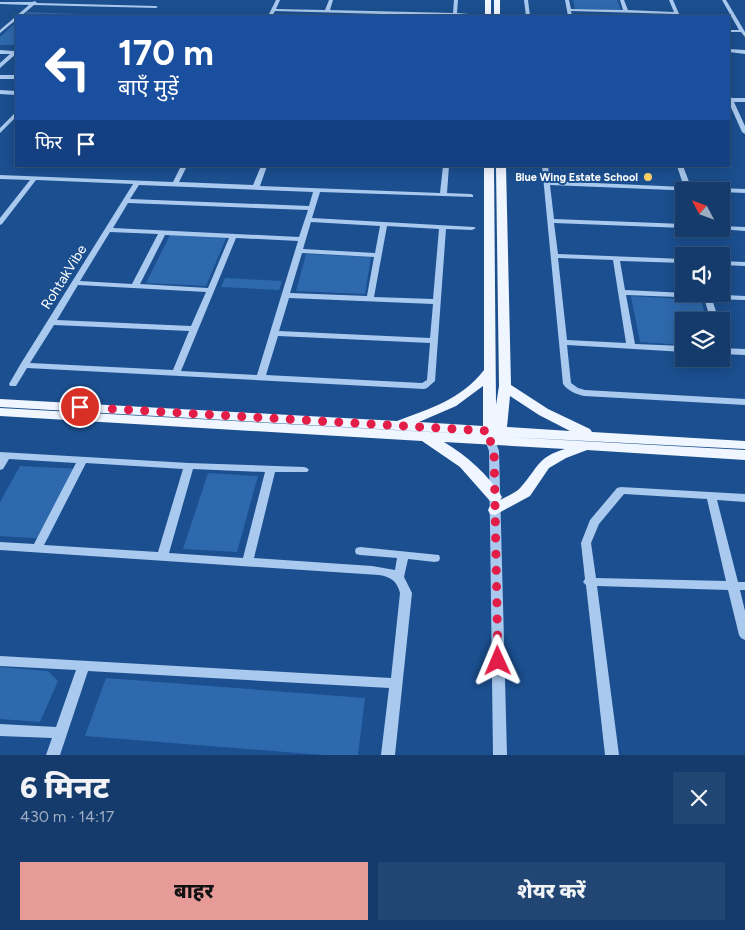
<!DOCTYPE html>
<html lang="hi">
<meta charset="utf-8">
<style>
:root{--surface:#143b6b;--page:#214673;--text:#f1f3f6;--muted:#9dadc1;--line:#33557e;--accent:#e69b98}
body{margin:0;font-family:Figtree,"Noto Sans Devanagari",sans-serif;background:var(--page);color:var(--text);height:100vh;display:flex;flex-direction:column;font-size:19px;white-space:nowrap}
*{box-sizing:border-box;margin:0}
p{font-size:16px;color:var(--muted)}
.icon{flex:none;width:28px;height:28px;fill:none;stroke:currentColor;stroke-width:2;stroke-linecap:round;stroke-linejoin:round}
.map{position:relative;height:755px;overflow:hidden}
.drawer{display:flex;flex-direction:column;background:var(--surface);flex:1}
.drawer>*{flex:none}
.hud{position:absolute;left:15px;top:15px;width:715px;height:152px;border-radius:0px;box-shadow:0 2px 12px #0003,0 0 0 1px var(--line);background:#1a4fa0;color:#fff;overflow:hidden}
.needle{width:32px;rotate:311deg}
.fabs{position:absolute;left:675px;top:182px;display:grid;gap:10px}
.fabs a{display:grid;place-items:center;width:55px;height:55px;border-radius:0px;background:var(--surface);box-shadow:0 2px 12px #0003,0 0 0 1px var(--line);font-size:25px}
.pin{position:absolute;display:grid;place-items:center;width:42px;height:42px;color:#fff;margin:-21px;border:2px solid #fff;border-radius:50%;box-shadow:0 1px 5px #0007}
.me{position:absolute;width:55px;margin:-28px;rotate:359deg;stroke-linejoin:round;filter:drop-shadow(0 0 4px #0008)}
.turn{display:flex;align-items:center;gap:18px;height:105px;padding:0 20px;font-size:22px}
.turn .icon{width:65px;height:65px;stroke-width:2.5}
.turn b{display:block;font-size:35px;line-height:42px}
.then{display:flex;align-items:center;height:48px;padding:0 20px;background:#0003;gap:10px;font-size:19px}
.round{display:grid;place-items:center;flex:none;width:52px;height:52px;border-radius:0px;background:var(--page)}
.summary{display:flex;align-items:center;justify-content:space-between;height:85px;padding:0 20px}
h1{font-size:30px;font-weight:800;line-height:38px}
.action{display:flex;gap:10px;margin-top:auto;padding:10px 20px}
.action a{flex:1;height:58px;border-radius:0px;background:var(--accent);color:#111;font-size:20px;font-weight:800;line-height:58px;text-align:center}
.action a+a{background:var(--page);color:var(--text)}
.map>svg:first-child{display:block}
.green{fill:#2e69ad}
.lines{fill:none;stroke-linecap:round;stroke-linejoin:round}
.minor{fill:#a9c9ee;fill-rule:evenodd}
.major{fill:#f0f6ff;fill-rule:evenodd}
.route{stroke:#e11d48;stroke-width:9;stroke-dasharray:0 16.2}
.poi-dot{fill:#ffd166;stroke:#1b4f8f;stroke-width:2}
.labels{text-anchor:middle;dominant-baseline:central;stroke-width:4;stroke-linejoin:round;paint-order:stroke}
.far-poi-label{font-size:11px;font-weight:bold;fill:#fff;stroke:#1b4f8f;text-anchor:end}
.street-label{font-size:14px;fill:#fff;stroke:#1b4f8f}
</style>
<div class="map">
<svg width="745" height="755" viewBox="0 0 745 755">
<rect width="100%" height="100%" fill="#1b4f8f"/>
<g class="green">
<polygon points="573,0 617,0 621,10 575,9"/>
<polygon points="27,12 137,16 23,16"/>
<polygon points="16,22 16,45 0,45 0,37"/>
<polygon points="170,235 226,238 206,286 146,283"/>
<polygon points="306,254 371,257 365,294 296,291"/>
<polygon points="225,278 282,281 279,290 221,287"/>
<polygon points="631,296 701,300 707,321 684,321 684,345 640,342"/>
<polygon points="20,466 81,469 48,539 0,536 0,502"/>
<polygon points="208,473 258,476 237,552 183,549"/>
<polygon points="0,667 48,671 58,681 40,722 0,719"/>
<polygon points="106,678 365,698 358,755 323,755 85,736"/>
</g>
<g class="lines">
<g class="minor">
<polygon points="276,0 280,0 276,9 325,10 329,0 333,0 330,10 453,13 454,0 458,0 457,13 469,14 471,15 470,16 454,16 275,11 272,16 268,16"/>
<polygon points="524,0 528,0 530,16 526,16"/>
<polygon points="565,0 569,0 571,9 623,10 620,0 624,0 628,10 674,12 669,0 673,0 680,16 676,16 675,14 571,11 572,16 568,16"/>
<polygon points="722,0 726,0 745,32 745,37 741,32 729,32 729,30 739,30"/>
<polygon points="35,1 37,3 156,6 158,7 156,8 34,5 21,16 16,16 16,20 0,33 0,30 29,5 0,4 0,2 32,2"/>
<polygon points="729,49 745,50 745,54 729,52"/>
<polygon points="0,50 13,51 16,50 16,54 0,68 0,63 10,54 0,54"/>
<rect x="0" y="75" width="16" height="4"/>
<polygon points="0,90 16,91 16,95 0,94"/>
<polygon points="729,96 732,98 745,98 745,102 734,102 745,126 745,134 742,132 729,103"/>
<polygon points="16,112 16,117 0,133 0,128"/>
<path d="M181,166h6l-8,16 74,3 8,-19h6l-7,20 180,7 3,-27h6l-2,27 24,1 2,1v2l-153,-5 -8,26 162,9 2,1 -4,2 -26,-1 -11,152 -8,7 -3,1 -397,-21 -11,18h-6l-1,-2 11,-19 113,-181 -97,-4 -34,44 -2,1v-7l30,-38 -30,-1v-4l173,7zM139,185l174,7 -4,14 -179,-7zM128,203l180,7 -9,27 -186,-9zM311,222l69,4 -5,27 -72,-4zM387,226l52,3 -6,70 -59,-2zM110,232l48,2 -26,50 -52,-3zM165,235l64,3 -21,50 -68,-4zM236,238l62,3 -41,134 -76,-4zM302,253l72,4 -7,39 -77,-3zM78,285l128,7 -15,34 -134,-6zM289,298l144,6 -3,34 -151,-7zM54,325l135,6 -16,39 -143,-7zM278,336l152,7 -3,37 -5,3 -156,-8z"/>
<path d="M542,166h6l2,15 134,6 -7,-21h6l8,21 54,2v4l-195,-8 4,34 130,5v4l-130,-5 4,31 126,5v4l-64,-2 5,29 120,6v4l-33,-1 7,22h-8l-7,-23 -78,-3 9,49 49,2v6l-117,-7 4,38 7,5 7,2 160,9v6l-161,-9c-8,-2 -16,-5 -21,-12zM558,258l55,2 13,83 -59,-3z"/>
<polygon points="721,226 745,227 745,231 719,229 721,229"/>
<polygon points="721,261 745,262 745,266 721,265"/>
<polygon points="721,348 745,349 745,355 721,354"/>
<polygon points="490,437 495,440 499,451 507,755 493,755 489,451 485,440"/>
<path d="M0,452l189,11 115,4 3,1 2,2 -2,2h-32l-21,86 118,8 23,4 2,-12 -37,-3 -4,-1 -1,-3 1,-3 4,-1 79,8 1,3 -1,3 -4,1 -27,-3 -4,18 8,16 -17,162h-14l8,-67 -301,-17 -28,84h-14l6,-17 -52,-2v-12l56,3 20,-57 -76,-4v-10l391,22 9,-85c-3,-12 -9,-16 -21,-18l-379,-25v-8l34,2 42,-81 -67,-4 -6,10 -3,1zM86,463l97,6 -25,83 -114,-7zM193,469l72,3 -22,86 -74,-5z"/>
<path d="M621,487l124,7v8l-28,-2 21,82h7v8h-5l5,21v29l-4,-2 -2,-3 -11,-45 -131,-4 22,169h-14l-19,-170 -3,-3 2,-3 -4,-36 9,-23 27,-32zM624,494l83,5 19,82 -130,-3 -5,-35 8,-19z"/>
</g>
<g class="major">
<rect x="485" y="0" width="6" height="16"/>
<rect x="494" y="0" width="6" height="16"/>
<path d="M484,166h10l2,239 3,-19 -3,-220h10l5,219 37,24 42,20 2,3 153,9v8l-239,-12 239,13v10l-158,-10 -21,8 -17,10 -19,28 -35,19 -5,-1 -2,-4 2,-4 9,-5h-9l-30,-34 -38,-26 -422,-25v-8l483,27 -483,-28v-8l397,22c32,-12 65,-22 87,-51zM483,386v40l-64,-4 37,-16zM510,396l29,19 31,16 -63,-4zM444,442l121,7c-28,8 -27,19 -44,38 -5,6 -14,9 -21,13l2,-3c-14,-23 -35,-41 -58,-55z"/>
</g>
</g>
<g class="lines">
<polyline class="route" points="80,407 490,431 490,440 494,451 498,661"/>
</g>
<circle class="poi-dot" cx="648" cy="177" r="5"/>
<g class="labels">
<g class="far-poi-label">
<text x="638" y="177">Blue Wing Estate School</text>
</g>
<g class="street-label">
<text transform="translate(64 277) rotate(-58)">RohtakVibe</text>
</g>
</g>
</svg>
<div class="fabs">
<a><svg class="needle" viewBox="-14 -14 28 28"><path d="M0-13l5 13h-10z" fill="#e53935"/><path d="M0 13l5-13h-10z" fill="#9dadc1"/></svg></a>
<a><svg class="icon" aria-label="sound" viewBox="0 0 24 24"><path d="M4 9h4l5-4v14l-5-4H4zM17 9q2 3 0 6"/></svg></a>
<a><svg class="icon" aria-label="layers" viewBox="0 0 24 24"><path d="M12 4l9 5-9 5-9-5zM3 14l9 5 9-5"/></svg></a>
</div>
<div class="pin" style="left:80px;top:407px;background:#d93025"><svg class="icon" aria-label="arrive" viewBox="0 0 24 24"><path d="M6 21V4h12l-3 4 3 4H6"/></svg></div>
<svg class="me" style="left:498px;top:661px" viewBox="-20 -20 40 40"><path d="M0-17L14 15 0 8-14 15z" fill="#e11d48" stroke="#fff" stroke-width="4"/></svg>
<div class="hud">
<div class="turn"><svg class="icon" aria-label="left" viewBox="0 0 24 24"><path d="M17 20v-9H6M10 6l-5 5 5 5"/></svg><div><b>170 m</b>बाएँ मुड़ें</div></div>
<div class="then">फिर<svg class="icon" aria-label="arrive" viewBox="0 0 24 24"><path d="M6 21V4h12l-3 4 3 4H6"/></svg></div>
</div>
</div>
<section class="drawer">
<div class="summary"><div><h1>6 मिनट</h1><p>430 m · 14:17</p></div><a class="round"><svg class="icon" aria-label="close" viewBox="0 0 24 24"><path d="M6 6l12 12M18 6L6 18"/></svg></a></div>
<div class="action"><a>बाहर</a><a>शेयर करें</a></div>
</section>
